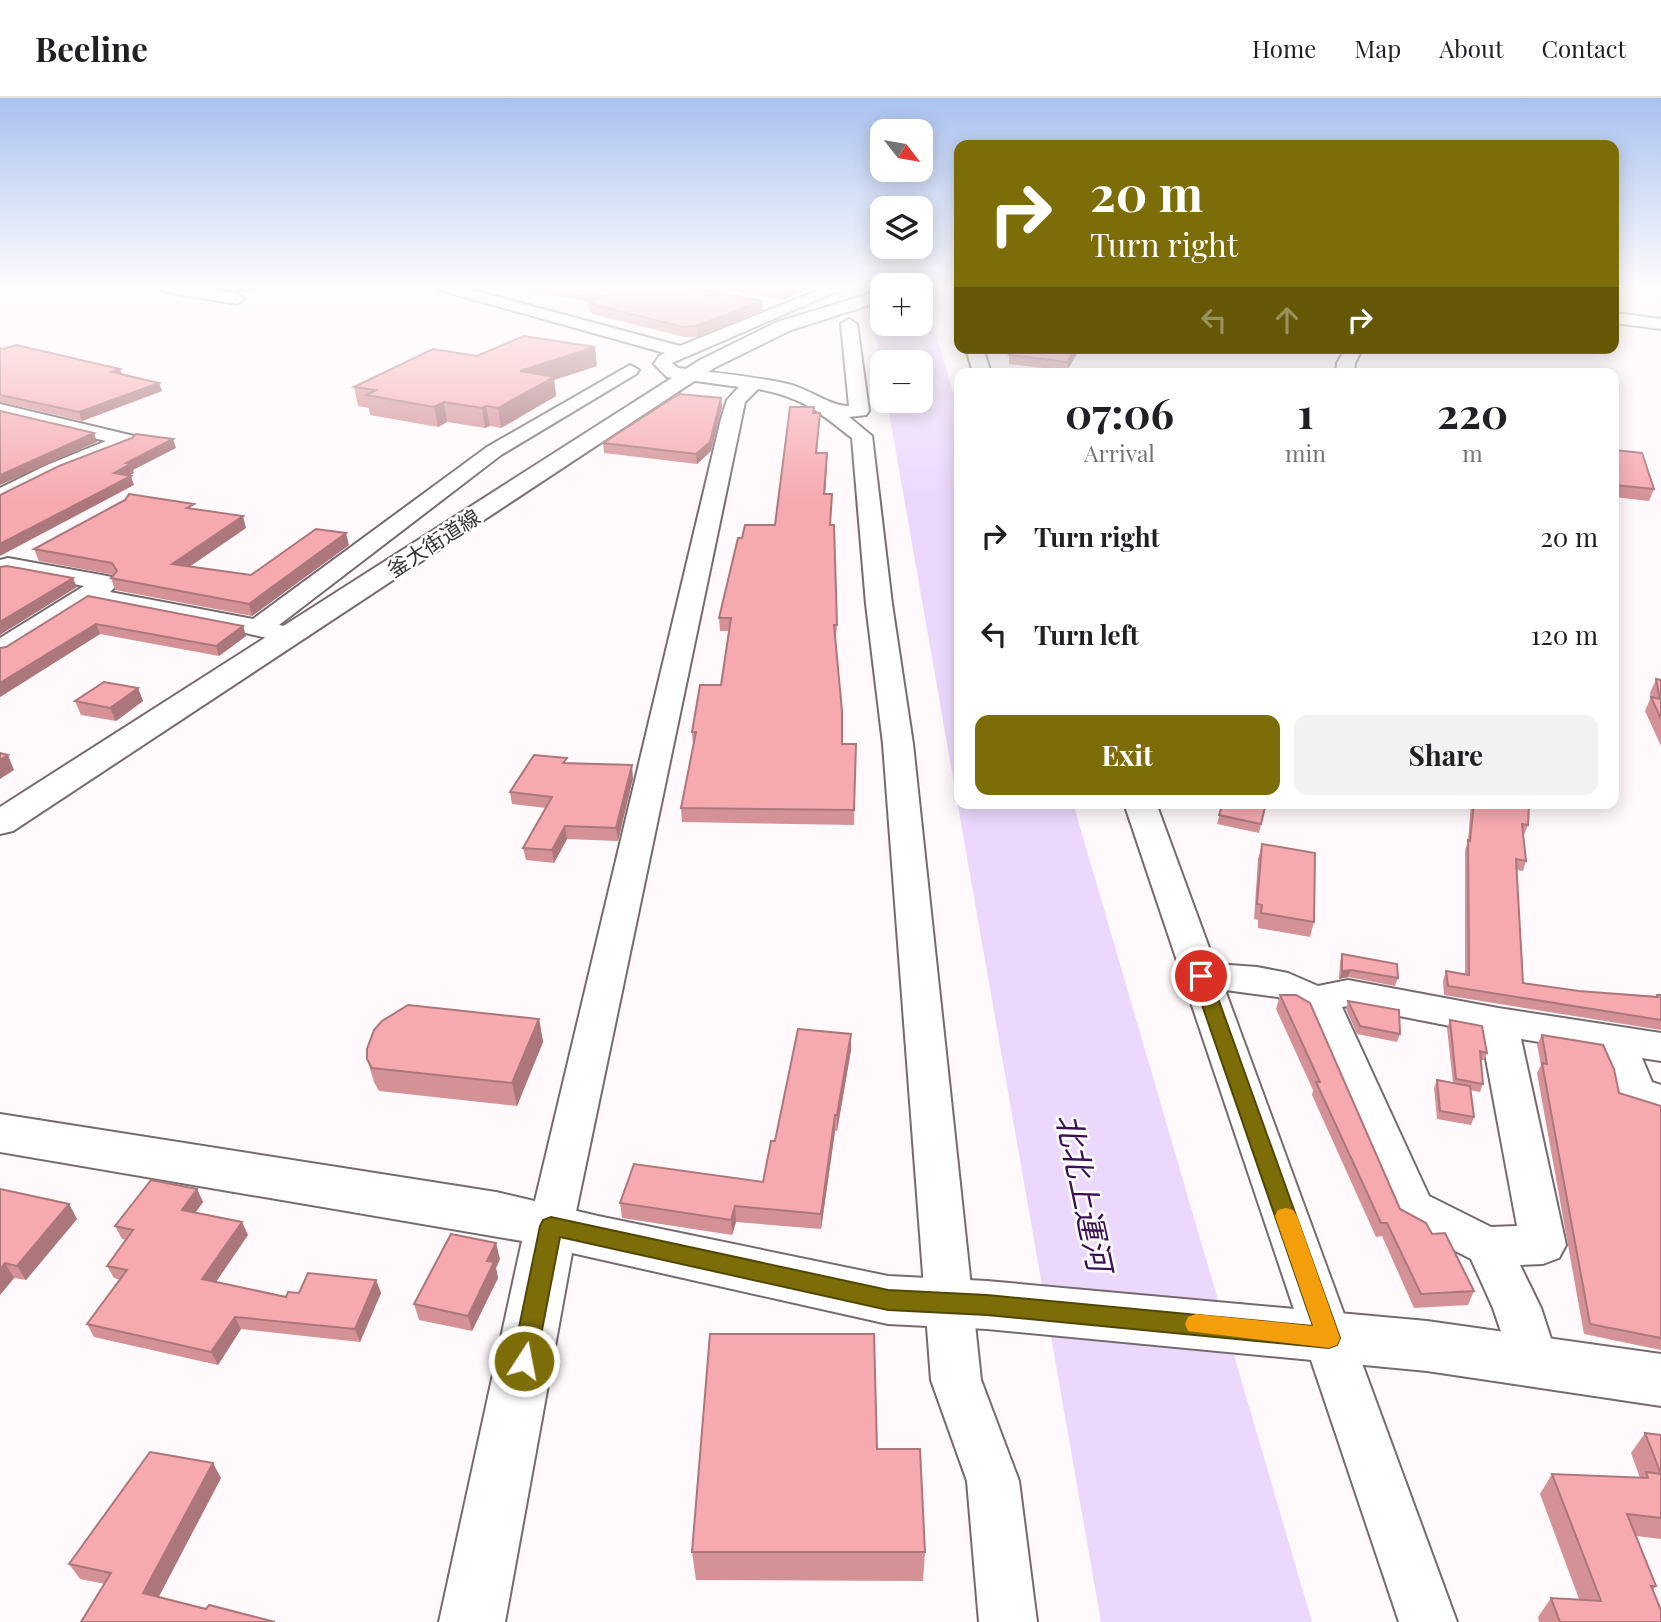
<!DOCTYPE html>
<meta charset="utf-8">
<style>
:root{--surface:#fff;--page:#f2f2f2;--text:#202124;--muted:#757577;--line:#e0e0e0;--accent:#7d6d08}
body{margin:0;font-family:"Playfair Display","Noto Sans JP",serif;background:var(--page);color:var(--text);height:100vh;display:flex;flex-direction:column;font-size:26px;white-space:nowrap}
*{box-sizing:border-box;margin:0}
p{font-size:23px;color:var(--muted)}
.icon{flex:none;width:38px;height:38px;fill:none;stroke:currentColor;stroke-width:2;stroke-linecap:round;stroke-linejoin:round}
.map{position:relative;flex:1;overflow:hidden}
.details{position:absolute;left:954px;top:270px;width:665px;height:441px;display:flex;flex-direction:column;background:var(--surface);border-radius:14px;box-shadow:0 4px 18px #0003}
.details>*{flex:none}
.guide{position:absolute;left:954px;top:42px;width:665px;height:214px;border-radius:14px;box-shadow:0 4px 18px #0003;background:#7d6d08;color:#fff;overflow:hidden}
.needle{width:46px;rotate:121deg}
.fabs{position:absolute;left:870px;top:21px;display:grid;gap:14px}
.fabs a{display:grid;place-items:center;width:63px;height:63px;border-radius:14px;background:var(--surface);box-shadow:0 4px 18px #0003;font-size:35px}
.pin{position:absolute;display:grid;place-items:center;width:60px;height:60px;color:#fff;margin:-30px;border:4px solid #fff;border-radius:50%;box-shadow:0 2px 7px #0007}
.me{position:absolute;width:77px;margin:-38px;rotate:11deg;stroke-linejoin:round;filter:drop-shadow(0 0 5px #0008)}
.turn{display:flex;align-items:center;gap:24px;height:147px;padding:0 21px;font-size:32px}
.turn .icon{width:91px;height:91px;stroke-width:2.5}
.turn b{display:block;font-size:49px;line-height:60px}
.lanes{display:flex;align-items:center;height:66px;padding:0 21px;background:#0003;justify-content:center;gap:35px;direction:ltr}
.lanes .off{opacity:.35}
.eta{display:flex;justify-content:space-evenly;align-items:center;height:119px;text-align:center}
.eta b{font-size:42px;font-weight:700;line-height:49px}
.cta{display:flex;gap:14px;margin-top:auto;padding:14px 21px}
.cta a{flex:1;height:80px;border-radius:14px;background:var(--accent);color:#fff;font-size:28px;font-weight:700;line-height:80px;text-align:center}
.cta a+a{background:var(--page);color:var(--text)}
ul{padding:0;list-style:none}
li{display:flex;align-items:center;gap:21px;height:98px;padding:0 21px}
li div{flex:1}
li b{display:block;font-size:26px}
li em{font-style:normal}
header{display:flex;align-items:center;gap:42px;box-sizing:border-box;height:98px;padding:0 35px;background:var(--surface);border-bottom:2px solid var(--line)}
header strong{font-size:33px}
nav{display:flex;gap:38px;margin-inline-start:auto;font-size:24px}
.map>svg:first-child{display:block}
.water{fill:#ecd8fd}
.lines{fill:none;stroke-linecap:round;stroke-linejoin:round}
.minor-casing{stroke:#756b6f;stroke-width:4}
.tertiary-casing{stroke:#756b6f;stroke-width:4}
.minor{fill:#fff;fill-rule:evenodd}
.tertiary{fill:#fff;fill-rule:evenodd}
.wall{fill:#d49297}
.shaded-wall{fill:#ac777b}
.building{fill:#f6aab0;stroke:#ac777b;stroke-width:2}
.route{fill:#7d6d08;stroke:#514705;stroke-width:2}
.slow{fill:#f59e0b}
.labels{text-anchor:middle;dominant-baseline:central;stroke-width:5;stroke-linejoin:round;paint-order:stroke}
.far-street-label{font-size:21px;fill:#383435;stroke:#fff}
.near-water-label{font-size:32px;font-style:italic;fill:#3d0f55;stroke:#fff}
</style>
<header>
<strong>Beeline</strong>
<nav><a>Home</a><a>Map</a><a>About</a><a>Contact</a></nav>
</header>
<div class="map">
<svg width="1661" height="1524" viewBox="0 0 1661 1524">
<rect width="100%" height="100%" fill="#fff9fb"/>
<polygon class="water" points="867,189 882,189 882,226 920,226 922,189 959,314 959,705 1073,705 1312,1524 1101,1524 887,303 920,303 920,264 882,264 882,276"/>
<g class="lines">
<g class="minor-casing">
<g id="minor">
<path d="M157,189c20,0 74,-1 88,12l-8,5 -72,-12z"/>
<path d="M436,189h25l219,59 146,-59h21l-175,76 6,5c37,5 74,8 110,16 21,5 44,23 61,22l-8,-82 8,-5 8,5 12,87 -3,4 -17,2 23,19 20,168 21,140 68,636 38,101 18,141h-58l-12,-141 -36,-101 -48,-636 -17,-140 -14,-166c-35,-27 -48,-40 -94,-49l-13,13 -172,824 -6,13 -16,6 -16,-6 -6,-13 192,-807 6,-19 12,-13 -72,-10 -13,-13 5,-8 6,-3 -226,-63z"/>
<polygon points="1614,215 1661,221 1661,231 1614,225"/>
<polygon points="966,250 983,250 991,275 973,275"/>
<polygon points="1346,250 1363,250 1355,265 1354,275 1336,275 1337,265"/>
<polygon points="630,267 639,272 636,276 501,357 279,527 289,529 293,535 289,541 280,543 202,525 91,505 9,557 0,559 0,540 84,488 0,472 0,462 8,460 107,478 116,480 119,485 110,494 253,521 487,349"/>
<polygon points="0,306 134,338 137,342 134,346 61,375 0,406 0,390 47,367 106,343 0,318"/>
<path d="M1124,705h32l59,161 42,3 31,6 30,13 30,-6 150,28 163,25v28l-19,-3 10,24 9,3v30l-39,-12 -22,-51 -79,-13 45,206 -7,13 -16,6 -23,1 21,43 17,52 -8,16 -17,6 -17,-6 -23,-68 -22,-49 -74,-38 -89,-207 -30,-17 -53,-7 232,632h-58zM1348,908l133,26 36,194 -26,1 -62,-31 -87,-189z"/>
</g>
</g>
<g class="tertiary-casing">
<g id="tertiary">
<polygon points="882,192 882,203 791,232 714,270 13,733 0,736 0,709 700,262 777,224"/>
<polygon points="0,1016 496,1094 598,1118 888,1178 987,1183 1427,1223 1661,1256 1661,1308 1427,1273 987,1231 888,1226 572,1155 505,1524 439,1524 522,1143 0,1054"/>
</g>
</g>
<use href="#minor" class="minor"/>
<use href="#tertiary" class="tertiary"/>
</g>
<g class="wall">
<polygon points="217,189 277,189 269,192 259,191 242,196"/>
<polygon points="526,189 687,189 763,213 697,239 684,239 592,216 592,214 589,214 588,204 527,192"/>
<polygon points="716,189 812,189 784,202"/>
<polygon points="0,250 159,285 162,293 82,323 0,304"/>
<polygon points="1015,250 1080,250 1067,273 1009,266 1009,257"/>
<polygon points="477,258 597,268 554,282 556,298 501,330 490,328 485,330 447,324 438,329 370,317 369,310 358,308 354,289"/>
<polygon points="721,300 722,309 711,353 697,366 604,355 603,345"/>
<polygon points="814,315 820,315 817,355 827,367 825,396 831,427 837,527 836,539 835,539 842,646 856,646 854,727 682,724 681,710 693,648 692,634 721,587 729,533 720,533 719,520 742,440 775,427"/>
<polygon points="1614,352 1654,391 1649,403 1614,399"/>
<polygon points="196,411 246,430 190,468 251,477 349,447 252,518 115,492 111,480 114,477 39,463 34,451"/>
<polygon points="88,498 243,528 246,538 219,558 100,536 0,599 0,550 6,549"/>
<polygon points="1656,581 1661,582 1661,648 1645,613 1651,599 1650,595"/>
<polygon points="138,590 143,603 116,623 81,617 75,603"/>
<polygon points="567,666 633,680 618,743 567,741 554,765 526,762 523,750 546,710 512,706 510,694"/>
<polygon points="1223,705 1266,705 1259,735 1217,726"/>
<polygon points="1471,705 1529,705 1528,727 1524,737 1523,736 1526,763 1523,773 1517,772 1523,885 1579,893 1656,898 1657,897 1661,897 1661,932 1444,897 1443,883 1446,873 1465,876 1465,752 1468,743"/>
<polygon points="1262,746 1314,824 1310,839 1258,830 1258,822 1254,821 1258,761"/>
<polygon points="1342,856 1398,880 1395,888 1348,879 1339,881 1340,864"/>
<polygon points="1280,897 1400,1111 1432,1136 1474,1193 1468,1207 1414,1210 1382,1138 1376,1139 1312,997 1313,992 1276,911"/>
<polygon points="1348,903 1400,936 1397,944 1357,936 1346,911"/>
<polygon points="539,921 543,944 517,1008 379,993 374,984 367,961"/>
<polygon points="1450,922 1487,955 1484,962 1481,962 1483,986 1480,994 1470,992 1474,1019 1471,1027 1437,1021 1434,990 1437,982 1453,985 1447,930"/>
<polygon points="1542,937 1619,995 1661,1008 1661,1252 1584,1236 1537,975 1541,967 1537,946"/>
<polygon points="851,952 837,1033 835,1033 821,1131 736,1124 732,1137 622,1120 620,1105 763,1084 775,1043"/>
<polygon points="0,1091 69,1106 77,1121 26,1182 14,1180 0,1197"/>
<polygon points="197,1091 203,1104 195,1115 248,1137 216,1184 286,1199 299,1195 376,1182 381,1195 360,1244 241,1231 218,1267 94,1239 87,1226 120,1182 114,1180 107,1168 126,1142 122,1141 115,1128"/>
<polygon points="500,1161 496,1170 498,1180 472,1233 419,1222 414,1206"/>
<polygon points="1645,1335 1661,1337 1661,1441 1636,1438 1656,1488 1653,1492 1661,1524 1539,1524 1538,1519 1551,1500 1579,1501 1540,1396 1552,1376 1640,1380 1631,1355"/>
<polygon points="877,1351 925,1454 923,1483 696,1482 692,1454"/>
<polygon points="221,1380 158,1499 206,1511 275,1524 81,1524 105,1486 80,1481 69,1466"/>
</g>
<g class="shaded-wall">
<polygon points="241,189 259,189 259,191 242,196"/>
<polygon points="791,189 812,189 784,202 784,192"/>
<polygon points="762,203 763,213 697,239 696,228"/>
<polygon points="595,249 597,268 554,282 556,298 501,330 498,310 520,273"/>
<polygon points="1076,250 1080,250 1067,273 1067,264"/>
<polygon points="120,271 123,279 112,274"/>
<polygon points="159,285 162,293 82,323 79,314"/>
<polygon points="721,300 722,309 711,353 697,366 696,356"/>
<polygon points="444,304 447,324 438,329 434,309"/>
<polygon points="486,308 490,328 485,330 482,310"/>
<polygon points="94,335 97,344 0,387 0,377"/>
<polygon points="173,341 176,350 133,372 134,375 117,384 114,375 126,365"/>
<polygon points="827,355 827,367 824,408 824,396"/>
<polygon points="131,378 134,387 0,458 0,446"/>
<polygon points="243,418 246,430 176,478 172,466"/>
<polygon points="346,435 349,447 252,518 249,506"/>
<polygon points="73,480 77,489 0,537 0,524"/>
<polygon points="96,526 100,536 0,599 0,585"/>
<polygon points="243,528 246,538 219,558 216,548"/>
<polygon points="138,590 143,603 116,623 110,610"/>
<polygon points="8,657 14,672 0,681 0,662"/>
<polygon points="632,667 633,680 618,743 616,730"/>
<polygon points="565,728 567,741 554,765 552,752"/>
<polygon points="1351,872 1348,879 1339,881 1342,873"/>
<polygon points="539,921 543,944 517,1008 512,985"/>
<polygon points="851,936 851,952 837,1033 837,1017"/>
<polygon points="835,1017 835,1033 821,1131 821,1116"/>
<polygon points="197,1091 203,1104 188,1125 182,1112"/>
<polygon points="69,1106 77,1121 26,1182 17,1168"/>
<polygon points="735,1108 736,1124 732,1137 731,1122"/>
<polygon points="242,1124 248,1137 209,1194 202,1181"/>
<polygon points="496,1145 500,1161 496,1170 498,1180 472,1233 468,1218 487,1163"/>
<polygon points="5,1165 14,1180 0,1197 0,1171"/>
<polygon points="376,1182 381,1195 360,1244 355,1231"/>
<polygon points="235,1219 241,1231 218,1267 211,1254"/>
<polygon points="213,1365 221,1380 153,1510 143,1495"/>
</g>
<g class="building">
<polygon points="559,189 687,189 762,203 696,228 683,229 591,206 594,205 588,204 606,198"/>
<polygon points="766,189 791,189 784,192"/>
<polygon points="524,238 595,249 520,273 554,279 498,310 486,308 482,310 444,304 434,309 366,297 376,292 354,289 433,251 477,258"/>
<polygon points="16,247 120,271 112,274 159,285 79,314 0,297 0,250 4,251"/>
<polygon points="1015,250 1076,250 1067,264 1009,257"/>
<polygon points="679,296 721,300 710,344 696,356 603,345"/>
<polygon points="790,309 814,309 813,315 820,315 816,355 827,355 824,396 832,396 830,427 834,427 837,527 834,527 842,613 842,646 856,646 854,712 681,710 696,634 692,634 700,587 721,587 731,520 719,520 738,440 742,440 745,427 775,427"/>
<polygon points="0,313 94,335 0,377"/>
<polygon points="136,336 173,341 126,365 131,366 114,375 131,378 0,446 0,397 59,368 132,340"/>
<polygon points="1614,352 1642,355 1654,391 1615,387 1614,383"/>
<polygon points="129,396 194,406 187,410 243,418 172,466 251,477 316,431 346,435 249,506 111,480 117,473 112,465 34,451 125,402"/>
<polygon points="7,468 73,480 0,524 0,469"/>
<polygon points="88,498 243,528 216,548 96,526 0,585 0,550 6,549"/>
<polygon points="1656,581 1661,582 1661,621 1651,599 1660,601"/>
<polygon points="104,584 138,590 110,610 75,603"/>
<polygon points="0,655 8,657 0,662"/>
<polygon points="534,657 567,660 563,665 632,667 616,730 565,728 552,752 523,750 552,699 510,694"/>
<polygon points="1223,705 1266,705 1261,726 1219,717"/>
<polygon points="1474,705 1529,705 1528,727 1522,726 1526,763 1516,761 1523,885 1579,893 1658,899 1657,897 1661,897 1661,922 1448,888 1446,873 1469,877 1468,742 1470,743"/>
<polygon points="1262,746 1315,755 1314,824 1261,815 1262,807 1257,806"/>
<polygon points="1342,856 1397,866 1398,880 1351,872 1342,873"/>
<polygon points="1280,897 1296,897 1310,905 1400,1111 1426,1125 1432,1136 1445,1135 1474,1193 1421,1196 1387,1125 1381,1125 1316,984 1320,984"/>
<polygon points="1348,903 1399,912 1400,936 1360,928"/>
<polygon points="408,907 539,921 512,985 372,970 367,961 367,951 374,932 382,923"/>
<polygon points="1450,922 1482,928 1487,955 1480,953 1483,986 1456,981"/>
<polygon points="798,931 851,936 837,1017 835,1017 821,1116 735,1108 731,1122 620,1105 634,1066 763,1084 771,1043 775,1043"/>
<polygon points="1542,937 1603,947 1614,971 1619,995 1661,1008 1661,1240 1590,1226 1542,965 1547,966"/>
<polygon points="1437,982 1470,988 1474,1019 1440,1013"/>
<polygon points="151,1082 197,1091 182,1112 242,1124 202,1181 286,1199 288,1194 299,1195 308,1175 376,1182 355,1231 235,1219 211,1254 87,1226 127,1172 107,1168 133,1132 115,1128"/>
<polygon points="0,1091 69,1106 17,1168 5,1165 0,1171"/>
<polygon points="451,1136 496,1145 487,1163 494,1164 468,1218 414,1206"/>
<polygon points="710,1236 874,1236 877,1351 920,1351 925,1454 692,1454"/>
<polygon points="1645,1335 1661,1337 1661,1420 1627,1416 1656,1488 1651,1488 1661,1512 1661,1524 1560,1524 1551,1500 1601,1503 1552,1376 1648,1380 1646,1374 1661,1376"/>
<polygon points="150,1354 213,1365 143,1495 206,1511 209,1507 275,1524 81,1524 111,1475 69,1466"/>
</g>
<linearGradient id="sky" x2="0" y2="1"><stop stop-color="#a9c2f0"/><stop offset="0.47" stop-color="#fffcfd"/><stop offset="1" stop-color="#fffcfd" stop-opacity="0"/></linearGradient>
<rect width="1661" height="402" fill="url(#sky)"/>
<polygon class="route" points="1201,872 1210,878 1340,1240 1337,1247 1329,1250 987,1217 888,1212 560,1139 536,1263 532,1271 524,1274 516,1271 512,1263 540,1128 543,1122 551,1119 888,1192 987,1197 1313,1228 1192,878"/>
<polygon class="slow" points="1286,1110 1293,1112 1297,1118 1340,1240 1337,1247 1329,1250 1188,1233 1185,1226 1188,1219 1196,1216 1313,1228 1275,1118 1278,1112"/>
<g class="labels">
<g class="far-street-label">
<text transform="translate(433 444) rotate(-33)">釜大街道線</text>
</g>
<g class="near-water-label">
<text transform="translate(1086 1094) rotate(78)">北北上運河</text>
</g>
</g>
</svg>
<div class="fabs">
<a><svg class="needle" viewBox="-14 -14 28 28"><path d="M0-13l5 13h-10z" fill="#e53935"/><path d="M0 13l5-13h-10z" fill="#757577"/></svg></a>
<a><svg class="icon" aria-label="layers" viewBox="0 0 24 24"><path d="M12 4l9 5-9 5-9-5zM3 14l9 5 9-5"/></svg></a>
<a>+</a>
<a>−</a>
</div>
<div class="pin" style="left:1201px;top:878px;background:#d93025"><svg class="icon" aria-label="arrive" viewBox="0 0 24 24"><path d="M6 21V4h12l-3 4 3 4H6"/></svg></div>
<svg class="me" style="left:524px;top:1263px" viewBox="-20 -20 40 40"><circle r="17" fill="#7d6d08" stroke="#fff" stroke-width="3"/><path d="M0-11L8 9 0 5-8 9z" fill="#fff"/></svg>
<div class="guide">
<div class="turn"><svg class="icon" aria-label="right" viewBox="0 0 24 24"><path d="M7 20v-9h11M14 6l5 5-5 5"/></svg><div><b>20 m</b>Turn right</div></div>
<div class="lanes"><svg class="icon off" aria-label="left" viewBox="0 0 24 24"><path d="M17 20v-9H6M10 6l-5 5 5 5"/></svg><svg class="icon off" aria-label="ahead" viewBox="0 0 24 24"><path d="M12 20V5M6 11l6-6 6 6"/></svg><svg class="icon" aria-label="right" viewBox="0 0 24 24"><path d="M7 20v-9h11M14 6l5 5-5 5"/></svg></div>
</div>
<section class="details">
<div class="eta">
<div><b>07:06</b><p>Arrival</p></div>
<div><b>1</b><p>min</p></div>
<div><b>220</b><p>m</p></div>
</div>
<ul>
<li><svg class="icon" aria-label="right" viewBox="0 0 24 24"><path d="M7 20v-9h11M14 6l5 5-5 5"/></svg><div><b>Turn right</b></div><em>20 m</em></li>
<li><svg class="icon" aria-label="left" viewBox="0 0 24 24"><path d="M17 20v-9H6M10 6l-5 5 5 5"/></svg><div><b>Turn left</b></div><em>120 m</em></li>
</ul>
<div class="cta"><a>Exit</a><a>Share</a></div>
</section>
</div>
